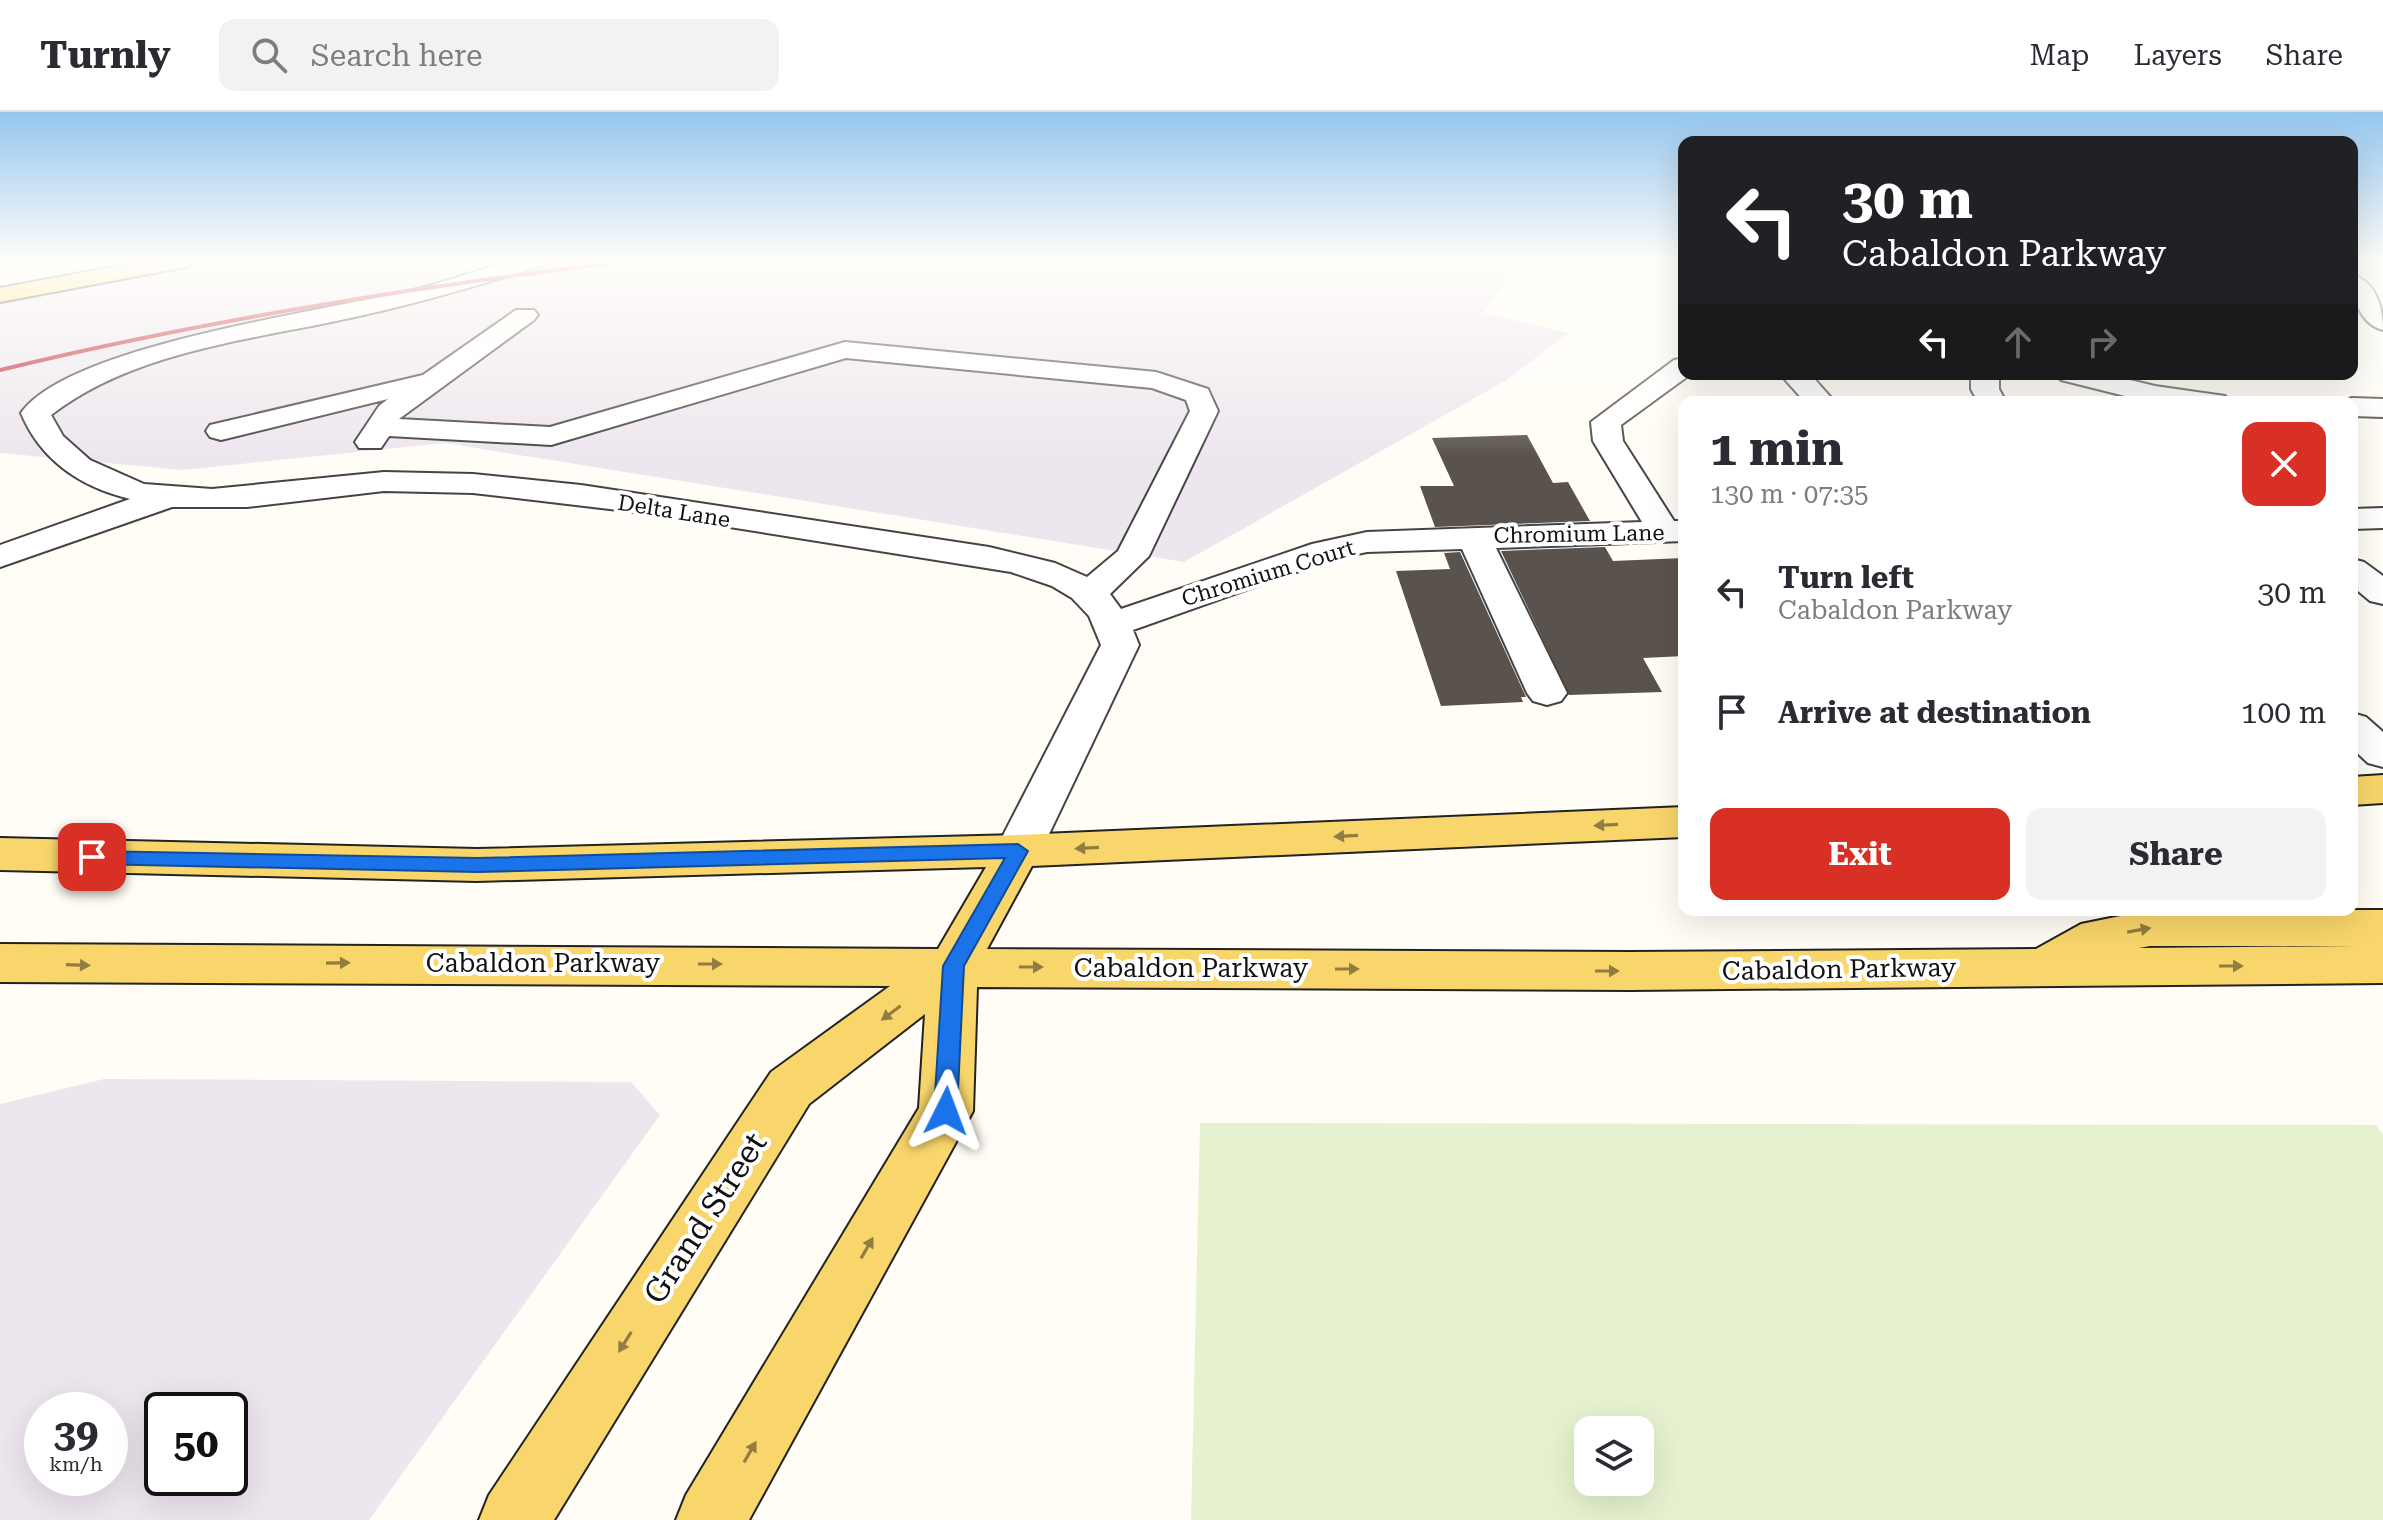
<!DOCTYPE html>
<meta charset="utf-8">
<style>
:root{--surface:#fff;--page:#f2f2f3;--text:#2b2b33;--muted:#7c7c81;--line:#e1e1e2;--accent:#d93025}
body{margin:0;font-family:"Roboto Serif",serif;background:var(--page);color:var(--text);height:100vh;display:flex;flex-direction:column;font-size:30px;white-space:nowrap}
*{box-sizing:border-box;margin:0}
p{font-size:26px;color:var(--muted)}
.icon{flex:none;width:44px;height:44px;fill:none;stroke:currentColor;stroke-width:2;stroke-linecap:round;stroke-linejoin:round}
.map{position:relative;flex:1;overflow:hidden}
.side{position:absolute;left:1678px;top:284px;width:680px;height:520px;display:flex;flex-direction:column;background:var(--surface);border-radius:16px;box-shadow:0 8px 32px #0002}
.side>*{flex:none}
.hud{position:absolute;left:1678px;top:24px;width:680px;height:244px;border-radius:16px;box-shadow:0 8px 32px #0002;background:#202124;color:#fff;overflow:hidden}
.tools{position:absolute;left:1574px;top:1304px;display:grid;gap:16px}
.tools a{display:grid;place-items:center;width:80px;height:80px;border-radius:16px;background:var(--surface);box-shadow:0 8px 32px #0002;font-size:40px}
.speed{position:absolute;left:24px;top:1280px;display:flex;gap:16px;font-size:40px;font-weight:700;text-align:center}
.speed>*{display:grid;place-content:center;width:104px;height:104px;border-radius:50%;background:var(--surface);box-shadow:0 8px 32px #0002;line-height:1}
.speed small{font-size:20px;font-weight:400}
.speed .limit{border:4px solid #111;border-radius:12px;background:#fff;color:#111}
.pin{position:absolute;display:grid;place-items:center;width:68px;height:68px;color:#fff;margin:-34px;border-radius:16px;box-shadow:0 4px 12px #0006}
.me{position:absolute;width:88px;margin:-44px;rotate:3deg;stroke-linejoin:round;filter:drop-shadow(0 0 6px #0008)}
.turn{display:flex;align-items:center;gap:28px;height:168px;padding:0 32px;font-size:36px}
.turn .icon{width:104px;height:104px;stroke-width:2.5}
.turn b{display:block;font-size:56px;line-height:68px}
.lanes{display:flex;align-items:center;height:76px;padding:0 32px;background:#0003;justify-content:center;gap:40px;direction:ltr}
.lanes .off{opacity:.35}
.round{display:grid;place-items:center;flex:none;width:84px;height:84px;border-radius:16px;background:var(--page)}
.overview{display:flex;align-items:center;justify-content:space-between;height:136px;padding:0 32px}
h1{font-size:48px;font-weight:700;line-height:60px}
.button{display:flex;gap:16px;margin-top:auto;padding:16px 32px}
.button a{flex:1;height:92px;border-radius:16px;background:var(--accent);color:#fff;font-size:32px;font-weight:700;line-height:92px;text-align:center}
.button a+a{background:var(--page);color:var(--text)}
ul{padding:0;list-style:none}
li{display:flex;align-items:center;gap:24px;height:120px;padding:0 32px}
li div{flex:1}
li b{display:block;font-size:30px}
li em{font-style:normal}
header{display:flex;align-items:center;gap:48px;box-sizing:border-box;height:112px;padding:0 40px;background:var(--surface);border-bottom:2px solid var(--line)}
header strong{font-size:38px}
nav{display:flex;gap:44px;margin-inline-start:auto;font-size:28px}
.search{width:560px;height:72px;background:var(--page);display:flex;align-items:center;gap:20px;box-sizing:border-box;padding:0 28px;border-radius:16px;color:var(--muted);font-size:30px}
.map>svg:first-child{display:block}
.industrial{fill:#eee6ef;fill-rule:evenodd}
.pitch{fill:#e6f2cf;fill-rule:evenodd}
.building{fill:#5a524d}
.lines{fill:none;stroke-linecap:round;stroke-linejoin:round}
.minor-casing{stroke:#444;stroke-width:4}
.major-casing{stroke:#222;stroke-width:4}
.minor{fill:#fff;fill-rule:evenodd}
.major{fill:#f9d66b;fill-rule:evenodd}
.rail{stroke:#c4262e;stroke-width:4}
.oneway{fill:#917d42}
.route{fill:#1a73e8;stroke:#114b97;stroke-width:2}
.labels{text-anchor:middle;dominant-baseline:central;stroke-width:8;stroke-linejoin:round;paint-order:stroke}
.far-street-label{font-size:22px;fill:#111;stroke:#fff}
.street-label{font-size:26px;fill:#111;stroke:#fff}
.near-street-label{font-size:32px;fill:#111;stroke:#fff}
</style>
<header>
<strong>Turnly</strong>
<div class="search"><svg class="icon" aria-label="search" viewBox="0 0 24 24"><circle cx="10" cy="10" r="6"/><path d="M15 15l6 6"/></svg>Search here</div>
<nav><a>Map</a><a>Layers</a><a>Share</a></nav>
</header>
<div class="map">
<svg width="2383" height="1408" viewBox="0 0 2383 1408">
<rect width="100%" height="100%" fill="#fffdf5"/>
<g class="industrial">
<polygon points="203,148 1524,148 1483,201 1569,221 1505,269 1184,450 445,331 182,358 0,341 0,187"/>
<path d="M104,967l527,3 29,33 -291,405h-369v-416zM42,1298h68v68h-68zM162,1298h68v68h-68z"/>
</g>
<path class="pitch" d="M1200,1011l1176,2 7,9v386h-1192zM1588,1318h52v52h-52z"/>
<g class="building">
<polygon points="1527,323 1553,371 1568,370 1590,409 1435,415 1420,374 1454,374 1432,326"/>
<polygon points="1605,435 1613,449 1684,446 1684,544 1643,546 1662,580 1569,583 1501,439"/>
<polygon points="1460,440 1526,585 1521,585 1523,590 1441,594 1396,459 1450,457 1444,441"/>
</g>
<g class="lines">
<g class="minor-casing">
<g id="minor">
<path d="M512,148h36l-4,5c-64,20 -128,39 -194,53 -100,22 -216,33 -299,97l12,21 27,24 54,24 68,5 172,-17 89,2 108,11 408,62 66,16 32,14 31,-26 72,-140 -4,-11 -34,-12 -306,-30 -295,87 -162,-9 -8,12h-22l-4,-6 24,-36 9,-7 -167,41 -11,-3 -4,-6 4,-6 213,-50 93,-65h18l4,5 -4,5 -135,99 151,8 295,-85 311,30 52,17 10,22 -69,145 -39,38 11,15 191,-65 55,-12 275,-10 -49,-81 -2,-19 83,-62 10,-2v16h7l-70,51 2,16 51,80h10v20l-188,7 71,145 -6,8 -14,4 -14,-4 -6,-8 -65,-144 -95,3 -34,7 -200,71 6,15 -98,206 -7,11 -16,5 -16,-5 -7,-11 106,-206 -12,-29 -17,-18 -20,-12 -41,-14 -376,-60 -162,-19 -89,-2 -137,16h-75l-172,60v-22l130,-46c-49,-12 -89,-38 -109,-86 49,-70 316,-103 404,-126 29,-8 58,-18 87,-27z"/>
<path d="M2352,163c24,6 31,33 31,55 -24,-6 -31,-34 -31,-55z"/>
<polygon points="1780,262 1810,262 1835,290 1805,290"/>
<polygon points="1971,262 1999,262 1999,277 2006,290 1978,290 1971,277"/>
<polygon points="2057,262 2105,262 2155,274 2225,284 2229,290 2149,290 2061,268"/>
<polygon points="2352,286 2383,287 2383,305 2352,304 2352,290 2341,290"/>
<polygon points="2383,396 2383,416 2352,417 2352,397"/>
<polygon points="2352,447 2364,450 2383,464 2383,492 2370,489 2352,474"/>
<polygon points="2352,601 2366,605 2383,620 2383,655 2368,651 2352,636"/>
</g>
</g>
<g class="major-casing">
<g id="major">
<polygon points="149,148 198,148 186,155 0,190 0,176"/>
<polygon points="2383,663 2383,691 2352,693 2352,665"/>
<path d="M1684,695v30l-652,29 -45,83 644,3 405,-3 45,-25 69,-14h233v73l-752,7 -654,-3 -4,124 -224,409h-73l10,-25 233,-387 6,-94 -116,90 -255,416h-75l10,-25 282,-423 119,-86 -890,-4v-38l938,5 48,-82 -509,14 -477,-11v-32l477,11 541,-14zM2150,834h205l-216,2z"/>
</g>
</g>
<use href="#minor" class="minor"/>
<use href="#major" class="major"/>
<path class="rail" d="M0,258c210,-51 422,-84 637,-110"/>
</g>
<defs><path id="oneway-solid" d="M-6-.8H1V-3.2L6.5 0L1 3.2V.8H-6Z" transform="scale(2)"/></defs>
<g class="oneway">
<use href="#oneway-solid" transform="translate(1606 713) rotate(177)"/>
<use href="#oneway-solid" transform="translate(1346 724) rotate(177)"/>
<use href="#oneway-solid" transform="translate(1087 736) rotate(177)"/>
<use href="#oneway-solid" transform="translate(2139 818) rotate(-10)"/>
<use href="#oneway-solid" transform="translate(338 851) rotate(-1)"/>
<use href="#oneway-solid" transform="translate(710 852)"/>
<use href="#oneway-solid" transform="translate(78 853) rotate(2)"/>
<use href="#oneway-solid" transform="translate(2231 854)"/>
<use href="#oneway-solid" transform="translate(1031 855)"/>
<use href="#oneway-solid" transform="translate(1347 857)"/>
<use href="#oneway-solid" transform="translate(1607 859)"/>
<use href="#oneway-solid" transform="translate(891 901) rotate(143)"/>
<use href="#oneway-solid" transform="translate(867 1136) rotate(-60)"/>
<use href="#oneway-solid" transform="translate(625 1230) rotate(122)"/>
<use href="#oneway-solid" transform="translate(750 1340) rotate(-60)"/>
</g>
<linearGradient id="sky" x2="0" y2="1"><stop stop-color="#95c6ee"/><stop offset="0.43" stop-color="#fffefa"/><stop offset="1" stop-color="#fffefa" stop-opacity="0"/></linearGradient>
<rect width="2383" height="345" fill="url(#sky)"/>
<polygon class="route" points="1018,732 1028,739 964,854 957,999 954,1005 938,1005 934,999 943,854 1005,746 477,760 92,752 83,745 92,739 477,746"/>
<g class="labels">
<g class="far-street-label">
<text transform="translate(674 399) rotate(9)">Delta Lane</text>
<text transform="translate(1579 422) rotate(-1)">Chromium Lane</text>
<text transform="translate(1268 461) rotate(-17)">Chromium Court</text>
</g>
<g class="street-label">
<text x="543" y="851">Cabaldon Parkway</text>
<text x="1191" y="856">Cabaldon Parkway</text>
<text transform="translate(1839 857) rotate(-1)">Cabaldon Parkway</text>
</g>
<g class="near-street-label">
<text transform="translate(705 1106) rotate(-57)">Grand Street</text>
</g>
</g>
</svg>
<div class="tools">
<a><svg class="icon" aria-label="layers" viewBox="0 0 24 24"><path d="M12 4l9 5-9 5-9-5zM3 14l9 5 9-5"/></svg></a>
</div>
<div class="speed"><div>39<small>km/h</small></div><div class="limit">50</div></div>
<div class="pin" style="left:92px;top:745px;background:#d93025"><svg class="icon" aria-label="arrive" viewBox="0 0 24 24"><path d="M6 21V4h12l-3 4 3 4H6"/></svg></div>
<svg class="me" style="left:946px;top:999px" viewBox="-20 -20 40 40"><path d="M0-17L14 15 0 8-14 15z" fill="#1a73e8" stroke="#fff" stroke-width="4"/></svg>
<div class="hud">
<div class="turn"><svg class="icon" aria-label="left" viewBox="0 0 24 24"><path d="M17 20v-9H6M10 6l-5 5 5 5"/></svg><div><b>30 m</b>Cabaldon Parkway</div></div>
<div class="lanes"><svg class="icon" aria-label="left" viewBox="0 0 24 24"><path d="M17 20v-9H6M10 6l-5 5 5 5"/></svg><svg class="icon off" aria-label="ahead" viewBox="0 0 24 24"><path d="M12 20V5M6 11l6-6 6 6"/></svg><svg class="icon off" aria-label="right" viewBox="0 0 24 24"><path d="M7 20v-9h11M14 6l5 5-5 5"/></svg></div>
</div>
<section class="side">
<div class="overview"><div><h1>1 min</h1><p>130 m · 07:35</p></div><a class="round" style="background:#d93025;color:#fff"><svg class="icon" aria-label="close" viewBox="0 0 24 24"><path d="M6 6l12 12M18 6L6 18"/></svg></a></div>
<ul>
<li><svg class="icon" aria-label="left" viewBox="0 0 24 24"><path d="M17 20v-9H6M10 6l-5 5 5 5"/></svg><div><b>Turn left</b><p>Cabaldon Parkway</p></div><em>30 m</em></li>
<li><svg class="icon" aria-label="arrive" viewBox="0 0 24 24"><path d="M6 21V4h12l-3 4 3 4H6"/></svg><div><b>Arrive at destination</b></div><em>100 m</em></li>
</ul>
<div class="button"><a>Exit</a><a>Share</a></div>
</section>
</div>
